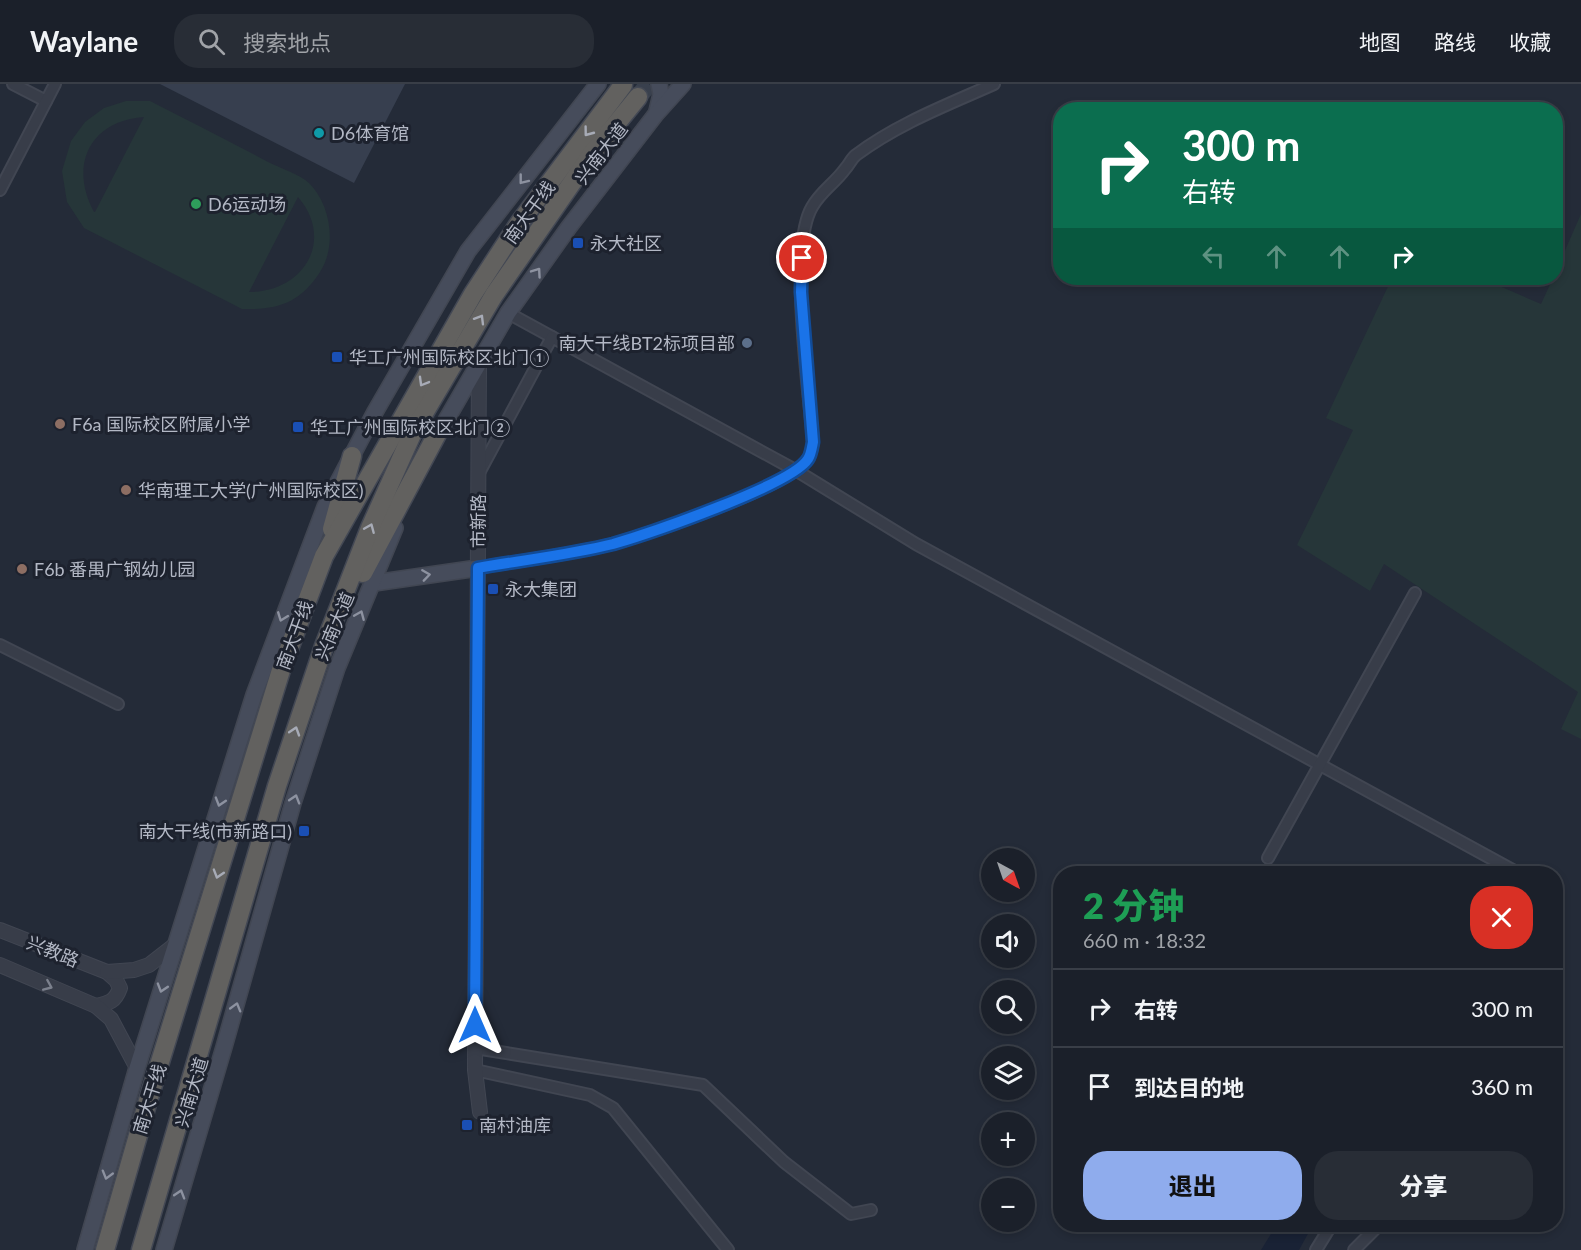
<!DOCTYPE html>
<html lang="zh">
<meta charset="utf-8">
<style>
:root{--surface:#1b202a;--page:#282d36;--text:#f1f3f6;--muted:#a0a3a8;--line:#393e47;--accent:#8faced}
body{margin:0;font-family:Lato,"Noto Sans SC",sans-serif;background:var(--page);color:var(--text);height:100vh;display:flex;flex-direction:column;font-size:22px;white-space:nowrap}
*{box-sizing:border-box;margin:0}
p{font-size:20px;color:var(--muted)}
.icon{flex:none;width:33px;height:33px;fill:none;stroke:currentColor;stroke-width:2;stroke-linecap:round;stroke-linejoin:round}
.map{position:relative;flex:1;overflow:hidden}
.panel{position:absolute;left:1053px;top:782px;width:510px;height:366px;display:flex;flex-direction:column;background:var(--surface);border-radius:24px;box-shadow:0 3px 9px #0003,0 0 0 2px var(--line)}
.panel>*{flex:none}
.top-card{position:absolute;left:1053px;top:18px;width:510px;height:183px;border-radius:24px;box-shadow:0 3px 9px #0003,0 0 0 2px var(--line);background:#0b6e4f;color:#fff;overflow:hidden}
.needle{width:39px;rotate:140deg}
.buttons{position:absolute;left:981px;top:764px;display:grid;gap:12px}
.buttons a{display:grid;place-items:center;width:54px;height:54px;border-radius:50%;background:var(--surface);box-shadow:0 3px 9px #0003,0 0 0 2px var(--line);font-size:30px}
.pin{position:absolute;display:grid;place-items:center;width:51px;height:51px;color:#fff;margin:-26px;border:3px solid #fff;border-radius:50%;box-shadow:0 2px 6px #0007}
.me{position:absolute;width:66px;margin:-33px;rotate:0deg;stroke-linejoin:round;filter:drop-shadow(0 0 4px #0008)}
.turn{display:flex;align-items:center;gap:21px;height:126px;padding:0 30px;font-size:27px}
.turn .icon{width:78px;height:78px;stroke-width:2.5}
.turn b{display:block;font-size:42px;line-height:51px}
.lanes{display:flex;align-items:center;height:57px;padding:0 30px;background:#0003;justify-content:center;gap:30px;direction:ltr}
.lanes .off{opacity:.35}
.round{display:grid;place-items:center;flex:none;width:63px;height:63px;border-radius:24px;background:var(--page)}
.head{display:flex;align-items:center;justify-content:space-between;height:102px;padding:0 30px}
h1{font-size:36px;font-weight:800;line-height:45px;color:#1e9e55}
.button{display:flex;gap:12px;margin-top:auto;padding:12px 30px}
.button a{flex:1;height:69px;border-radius:24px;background:var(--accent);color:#111;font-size:24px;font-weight:800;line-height:69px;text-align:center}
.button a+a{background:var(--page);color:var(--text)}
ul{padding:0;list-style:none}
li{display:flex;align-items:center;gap:18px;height:78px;padding:0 30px;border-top:2px solid var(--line)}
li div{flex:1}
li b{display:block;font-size:22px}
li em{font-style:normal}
header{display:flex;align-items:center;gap:36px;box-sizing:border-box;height:84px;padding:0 30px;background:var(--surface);border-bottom:2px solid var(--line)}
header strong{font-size:28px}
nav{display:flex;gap:33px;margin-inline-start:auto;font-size:21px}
.search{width:420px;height:54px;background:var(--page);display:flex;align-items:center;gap:15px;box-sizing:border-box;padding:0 21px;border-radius:24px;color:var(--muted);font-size:22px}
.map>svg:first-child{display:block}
.green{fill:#263639;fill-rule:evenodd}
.water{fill:#192235}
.building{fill:#373f4f}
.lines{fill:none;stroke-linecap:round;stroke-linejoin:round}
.trunk-tunnel{stroke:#39404d;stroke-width:18;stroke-dasharray:18 9;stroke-linecap:butt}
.minor-casing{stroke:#414652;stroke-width:14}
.tertiary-casing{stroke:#414652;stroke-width:16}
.secondary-casing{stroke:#414652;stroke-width:18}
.trunk-casing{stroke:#434854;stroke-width:21}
.minor{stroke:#383d49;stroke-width:10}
.tertiary{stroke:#383d49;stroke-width:14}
.secondary{stroke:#464c5b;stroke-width:15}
.trunk{stroke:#62615f;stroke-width:18}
.oneway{stroke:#a7abb6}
.oneway2{stroke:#8d92a0}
.oneway3{stroke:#7c818d}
.route-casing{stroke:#114b97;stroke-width:15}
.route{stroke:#1a73e8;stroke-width:10}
.culture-dot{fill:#0f9aa8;stroke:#1d222e;stroke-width:2}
.leisure-dot{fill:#2e9e5b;stroke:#1d222e;stroke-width:2}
.transit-dot{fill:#1a4fb4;stroke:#1d222e;stroke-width:2}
.service-dot{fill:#5c6f8a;stroke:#1d222e;stroke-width:2}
.education-dot{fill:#8d6e63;stroke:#1d222e;stroke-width:2}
.labels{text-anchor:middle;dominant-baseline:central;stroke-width:6;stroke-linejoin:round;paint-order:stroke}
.poi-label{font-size:18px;fill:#b3b8c5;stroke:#1d222e;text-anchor:start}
.street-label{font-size:18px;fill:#b3b8c5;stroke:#1d222e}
</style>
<header>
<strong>Waylane</strong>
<div class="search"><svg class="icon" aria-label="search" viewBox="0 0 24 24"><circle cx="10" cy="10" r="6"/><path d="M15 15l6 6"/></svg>搜索地点</div>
<nav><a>地图</a><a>路线</a><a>收藏</a></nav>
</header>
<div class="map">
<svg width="1581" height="1166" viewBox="0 0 1581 1166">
<rect width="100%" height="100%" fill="#242b38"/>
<g class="green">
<path d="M126,17h24c39,20 79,40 118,61 12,6 31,12 41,21 22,22 28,63 11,89 -20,31 -42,38 -78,37l-158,-81 -17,-26 -5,-31 9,-30 14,-19 19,-14zM144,33l-49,95h-1c-25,-46 -5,-91 50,-95zM298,113c37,43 6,95 -49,95z"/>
<polygon points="1581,130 1581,655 1561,645 1578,608 1384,480 1370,507 1297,461 1353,346 1326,334 1392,194 1481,194 1541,220 1553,194 1556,194 1556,187"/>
</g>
<polygon class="water" points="1277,1140 1309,1140 1310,1146 1299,1166 1261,1166"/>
<polygon class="building" points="160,0 405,0 354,99"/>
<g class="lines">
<polyline class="trunk-tunnel" points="638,13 649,0"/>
<g class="minor-casing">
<g id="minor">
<polyline points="13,0 46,17"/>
<polyline points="0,106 55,0"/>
<polyline points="508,229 797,387 916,460 1518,789"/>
<polyline points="479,389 552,253"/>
<path d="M478,484c44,-8 91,-13 135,-24 34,-10 180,-59 195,-85 3,-4 4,-12 5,-17 -4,-52 -25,-194 -1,-235 9,-16 23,-24 33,-38 4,-4 6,-10 11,-14 41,-31 91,-50 138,-71"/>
<polyline points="0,561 118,620"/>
<polyline points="1268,774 1415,509"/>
<polyline points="475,964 703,1001 784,1078 851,1130 871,1126"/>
<polyline points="475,986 590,1011 613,1024 728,1166"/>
<polyline points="1316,1166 1332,1140"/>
<polyline points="1354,1166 1380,1140"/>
</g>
</g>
<g class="tertiary-casing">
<g id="tertiary">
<polyline points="479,278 475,986 480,1028"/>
<path d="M0,846l107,42 9,8 4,8c-5,14 -11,15 -24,18"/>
<polyline points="0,881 96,922 111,935 137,984"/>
<polyline points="107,888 134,886 149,881 176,860"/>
</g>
</g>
<g class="secondary-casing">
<g id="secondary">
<polyline points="657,27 661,10 659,0"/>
<polyline points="433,359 508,229 569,143 656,30 683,0"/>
<polyline points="374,499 478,484"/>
<polyline points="85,1166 137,984 254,611 325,423 375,328 468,167 598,0"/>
<polyline points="164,1166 224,963 293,719 337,584 395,444"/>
</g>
</g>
<g class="trunk-casing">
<g id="trunk">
<polyline points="332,445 352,372"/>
<polyline points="363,489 437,350"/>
<polyline points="105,1166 147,1020 281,586 324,472 473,210 520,138 623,1"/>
<polyline points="141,1166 277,702 324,562 370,444 413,348 494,211 594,67 638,13"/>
</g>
</g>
<use href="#minor" class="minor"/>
<use href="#tertiary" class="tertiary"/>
<use href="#secondary" class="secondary"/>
<use href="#trunk" class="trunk"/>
</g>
<defs><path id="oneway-chevron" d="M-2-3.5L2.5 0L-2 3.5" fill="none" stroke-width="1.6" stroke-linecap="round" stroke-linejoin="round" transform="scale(1.5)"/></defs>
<g class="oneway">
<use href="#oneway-chevron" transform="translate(588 48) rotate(127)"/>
<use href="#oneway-chevron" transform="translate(480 235) rotate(-59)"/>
<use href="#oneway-chevron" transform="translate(423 298) rotate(120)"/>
<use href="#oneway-chevron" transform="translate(370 444) rotate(-67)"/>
<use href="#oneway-chevron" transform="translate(295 647) rotate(-72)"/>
<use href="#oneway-chevron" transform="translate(218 790) rotate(107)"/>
</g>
<g class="oneway2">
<use href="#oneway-chevron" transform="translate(523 96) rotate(128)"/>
<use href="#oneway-chevron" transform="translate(537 188) rotate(-55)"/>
<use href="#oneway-chevron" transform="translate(426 491) rotate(-8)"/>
<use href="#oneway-chevron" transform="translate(360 531) rotate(-67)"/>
<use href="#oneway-chevron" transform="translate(282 533) rotate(111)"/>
<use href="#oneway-chevron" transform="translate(295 715) rotate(-73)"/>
<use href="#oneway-chevron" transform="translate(220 718) rotate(107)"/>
<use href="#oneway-chevron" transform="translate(162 904) rotate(107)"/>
<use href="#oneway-chevron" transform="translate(236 923) rotate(-74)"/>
<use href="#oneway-chevron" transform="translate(107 1091) rotate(106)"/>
<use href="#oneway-chevron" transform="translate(180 1110) rotate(-73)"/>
</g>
<use class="oneway3" href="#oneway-chevron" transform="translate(48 902) rotate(23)"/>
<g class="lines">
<g class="route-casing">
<path id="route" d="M475,941l3,-457c44,-8 91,-13 135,-24 34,-10 179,-59 195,-85 3,-4 4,-12 5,-17l-12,-150 1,-34"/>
</g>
<use href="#route" class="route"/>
</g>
<circle class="culture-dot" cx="319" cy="49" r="6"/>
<circle class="leisure-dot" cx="196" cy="120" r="6"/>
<g class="transit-dot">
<rect x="572" y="153" width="12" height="12" rx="3"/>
<rect x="331" y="267" width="12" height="12" rx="3"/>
<rect x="292" y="337" width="12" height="12" rx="3"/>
<rect x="487" y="499" width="12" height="12" rx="3"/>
<rect x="298" y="741" width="12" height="12" rx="3"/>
<rect x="461" y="1035" width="12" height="12" rx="3"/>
</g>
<circle class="service-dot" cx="747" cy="259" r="6"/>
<g class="education-dot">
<circle cx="60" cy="340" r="6"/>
<circle cx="126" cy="406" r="6"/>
<circle cx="22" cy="485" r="6"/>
</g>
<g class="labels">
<g class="poi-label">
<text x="331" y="49">D6体育馆</text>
<text x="208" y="120">D6运动场</text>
<text x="590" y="159">永大社区</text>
<text x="735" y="259" text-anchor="end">南大干线BT2标项目部</text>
<text x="349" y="273">华工广州国际校区北门①</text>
<text x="72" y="340">F6a 国际校区附属小学</text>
<text x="310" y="343">华工广州国际校区北门②</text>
<text x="138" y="406">华南理工大学(广州国际校区)</text>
<text x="34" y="485">F6b 番禺广钢幼儿园</text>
<text x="505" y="505">永大集团</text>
<text x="292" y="747" text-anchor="end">南大干线(市新路口)</text>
<text x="479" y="1041">南村油库</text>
</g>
<g class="street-label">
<text transform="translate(601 69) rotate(-52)">兴南大道</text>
<text transform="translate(529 128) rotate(-54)">南大干线</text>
<text transform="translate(478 437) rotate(-90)">市新路</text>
<text transform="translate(334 542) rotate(-67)">兴南大道</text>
<text transform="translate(294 551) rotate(-70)">南大干线</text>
<text transform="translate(53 867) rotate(22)">兴教路</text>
<text transform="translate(191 1008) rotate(-73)">兴南大道</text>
<text transform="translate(149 1015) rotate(-73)">南大干线</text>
</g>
</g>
</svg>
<div class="buttons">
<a><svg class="needle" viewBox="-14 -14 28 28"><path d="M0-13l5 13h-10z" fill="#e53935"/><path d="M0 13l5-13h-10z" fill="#a0a3a8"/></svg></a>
<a><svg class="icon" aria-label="sound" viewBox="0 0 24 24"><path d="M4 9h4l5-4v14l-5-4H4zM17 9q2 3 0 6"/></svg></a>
<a><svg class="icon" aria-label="search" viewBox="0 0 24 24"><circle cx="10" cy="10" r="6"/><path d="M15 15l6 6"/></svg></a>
<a><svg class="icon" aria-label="layers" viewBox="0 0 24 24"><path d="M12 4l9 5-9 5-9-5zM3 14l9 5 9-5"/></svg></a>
<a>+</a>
<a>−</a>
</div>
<div class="pin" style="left:802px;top:174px;background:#d93025"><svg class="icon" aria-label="arrive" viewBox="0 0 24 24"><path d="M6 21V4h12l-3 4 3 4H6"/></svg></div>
<svg class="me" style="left:475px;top:941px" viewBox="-20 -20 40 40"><path d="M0-17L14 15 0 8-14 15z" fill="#1a73e8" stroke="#fff" stroke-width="4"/></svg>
<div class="top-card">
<div class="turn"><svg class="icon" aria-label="right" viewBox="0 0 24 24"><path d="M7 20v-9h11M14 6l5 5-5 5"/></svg><div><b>300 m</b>右转</div></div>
<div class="lanes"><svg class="icon off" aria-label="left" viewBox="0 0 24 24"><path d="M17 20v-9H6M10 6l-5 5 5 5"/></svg><svg class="icon off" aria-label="ahead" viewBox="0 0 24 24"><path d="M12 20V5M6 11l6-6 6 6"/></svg><svg class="icon off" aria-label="ahead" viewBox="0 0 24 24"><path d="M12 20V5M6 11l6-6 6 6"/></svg><svg class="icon" aria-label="right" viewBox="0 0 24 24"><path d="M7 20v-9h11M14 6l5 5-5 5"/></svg></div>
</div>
<section class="panel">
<div class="head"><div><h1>2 分钟</h1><p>660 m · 18:32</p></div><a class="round" style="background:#d93025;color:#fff"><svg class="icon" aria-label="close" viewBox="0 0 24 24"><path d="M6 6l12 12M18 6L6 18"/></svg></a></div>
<ul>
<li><svg class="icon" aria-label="right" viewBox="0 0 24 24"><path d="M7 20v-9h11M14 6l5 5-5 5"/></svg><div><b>右转</b></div><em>300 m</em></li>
<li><svg class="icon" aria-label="arrive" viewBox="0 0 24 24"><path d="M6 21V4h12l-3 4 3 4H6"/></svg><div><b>到达目的地</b></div><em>360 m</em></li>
</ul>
<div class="button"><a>退出</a><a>分享</a></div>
</section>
</div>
